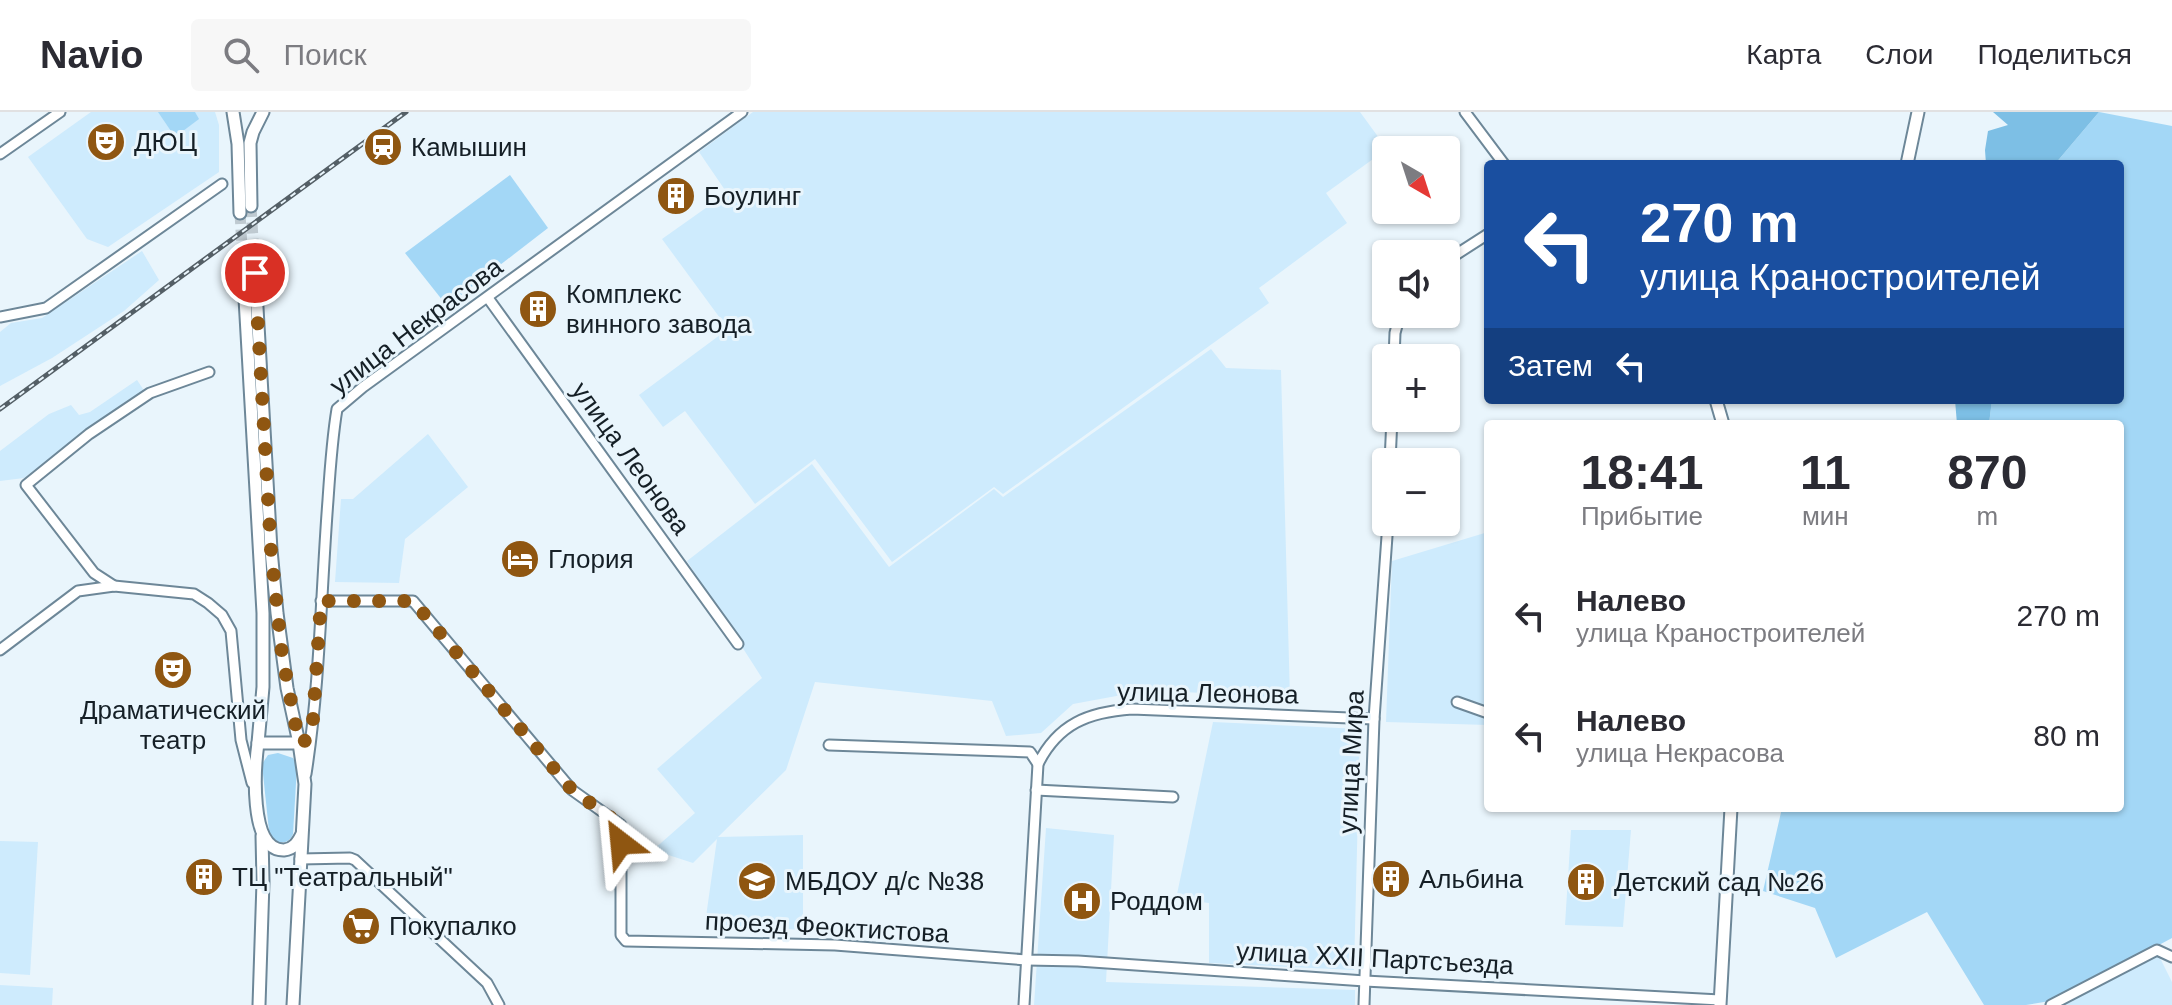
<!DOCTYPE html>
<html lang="ru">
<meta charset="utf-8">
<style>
:root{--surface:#fff;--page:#f7f7f7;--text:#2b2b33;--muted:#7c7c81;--line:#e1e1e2}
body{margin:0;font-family:Arial,sans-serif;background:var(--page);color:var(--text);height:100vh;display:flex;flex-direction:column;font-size:30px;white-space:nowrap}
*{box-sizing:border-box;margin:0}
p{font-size:26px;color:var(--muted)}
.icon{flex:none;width:44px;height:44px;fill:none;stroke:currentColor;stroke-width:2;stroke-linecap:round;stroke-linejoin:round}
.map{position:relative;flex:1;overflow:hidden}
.drawer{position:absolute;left:1484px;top:308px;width:640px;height:392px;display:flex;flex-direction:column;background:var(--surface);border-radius:8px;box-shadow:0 2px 6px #0004}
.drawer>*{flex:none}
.banner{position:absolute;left:1484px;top:48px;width:640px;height:244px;border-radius:8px;box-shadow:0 2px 6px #0004;background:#1a4fa0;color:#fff;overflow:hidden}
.needle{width:52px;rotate:141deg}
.fabs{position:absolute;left:1372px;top:24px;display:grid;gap:16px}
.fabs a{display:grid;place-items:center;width:88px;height:88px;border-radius:8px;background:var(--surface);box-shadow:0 2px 6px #0004;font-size:40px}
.pin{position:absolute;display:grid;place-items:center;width:68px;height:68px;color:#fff;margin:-34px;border:4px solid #fff;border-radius:50%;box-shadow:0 2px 8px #0007}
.me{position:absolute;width:88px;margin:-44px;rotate:331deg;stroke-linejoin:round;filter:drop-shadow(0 0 6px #0008)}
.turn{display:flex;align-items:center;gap:28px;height:168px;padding:0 24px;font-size:36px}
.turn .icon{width:104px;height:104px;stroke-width:2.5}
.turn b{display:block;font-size:56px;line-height:68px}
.then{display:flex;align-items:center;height:76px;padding:0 24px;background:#0003;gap:16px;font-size:30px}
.eta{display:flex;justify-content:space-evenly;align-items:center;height:136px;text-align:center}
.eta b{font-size:48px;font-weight:700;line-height:56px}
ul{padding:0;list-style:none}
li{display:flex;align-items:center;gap:24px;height:120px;padding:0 24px}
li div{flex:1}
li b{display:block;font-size:30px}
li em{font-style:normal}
header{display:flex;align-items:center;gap:48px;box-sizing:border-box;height:112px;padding:0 40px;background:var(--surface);border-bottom:2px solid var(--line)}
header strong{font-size:38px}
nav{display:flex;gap:44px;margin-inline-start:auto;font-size:28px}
.search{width:560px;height:72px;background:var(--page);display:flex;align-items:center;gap:20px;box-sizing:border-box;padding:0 28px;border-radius:8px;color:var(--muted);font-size:30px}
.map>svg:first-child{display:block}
.built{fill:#ceebfd}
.green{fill:#a3d7f6}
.forest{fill:#7dbfe5}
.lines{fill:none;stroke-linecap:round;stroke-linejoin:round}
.major-tunnel{stroke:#bfcad1;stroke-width:11;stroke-dasharray:11 5.5;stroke-linecap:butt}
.minor-casing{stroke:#6d8798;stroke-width:13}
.major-casing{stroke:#6d8798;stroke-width:15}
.minor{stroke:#fff;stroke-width:9}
.major{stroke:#fff;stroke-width:11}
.rail-casing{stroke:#545f66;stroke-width:5}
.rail{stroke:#e9f5fc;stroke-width:2;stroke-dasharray:6;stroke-linecap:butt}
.route{stroke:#8f5611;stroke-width:14;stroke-dasharray:0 25.2}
.labels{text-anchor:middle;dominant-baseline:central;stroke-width:6;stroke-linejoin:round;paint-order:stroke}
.poi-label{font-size:26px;fill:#151f26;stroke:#e9f5fc;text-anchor:start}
.street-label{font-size:26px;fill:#151f26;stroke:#e9f5fc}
</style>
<header>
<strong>Navio</strong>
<div class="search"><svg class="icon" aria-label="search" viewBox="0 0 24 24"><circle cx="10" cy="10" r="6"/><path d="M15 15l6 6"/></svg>Поиск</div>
<nav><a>Карта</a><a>Слои</a><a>Поделиться</a></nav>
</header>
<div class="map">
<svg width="2172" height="893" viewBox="0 0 2172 893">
<rect width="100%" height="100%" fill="#e9f5fc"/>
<g class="built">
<polygon points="91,0 215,0 219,13 219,60 108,135 87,127 28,45"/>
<polygon points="753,0 1360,0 1387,37 1326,81 1347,111 1259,176 1269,191 1003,382 994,375 892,450 815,347 755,392 685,299 663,315 639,283 728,217 662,127 727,81 699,40"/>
<polygon points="142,139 159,168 124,199 52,246 0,274 0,220 11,211 42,206"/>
<polygon points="1211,237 1226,256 1281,258 1290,586 1149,578 1073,592 1041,621 1006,624 992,589 815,570 786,658 718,725 803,723 803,818 705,812 717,727 693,751 653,738 695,701 657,657 762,566 687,449 812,352 889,455 994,377 1003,385"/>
<polygon points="137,268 145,280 101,308 24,366 0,369 0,339 49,302 71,293 79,303 90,300"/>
<polygon points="428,322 468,375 405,427 399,471 335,470 341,387 353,387"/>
<polygon points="1488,420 1488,613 1386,610 1392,449"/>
<polygon points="1213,610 1360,617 1354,858 1209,851 1209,791 1176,787"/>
<polygon points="1046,716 1114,723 1106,870 1355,878 1355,893 1034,893"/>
<polygon points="1571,718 1631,718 1623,815 1565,813"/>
<polygon points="0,729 38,730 30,863 0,861"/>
<polygon points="2157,840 2172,870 2172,893 2057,893"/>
<polygon points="0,873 53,876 52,893 0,893"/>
</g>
<g class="green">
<polygon points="158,0 195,0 199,7 175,25"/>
<polygon points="2099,0 2172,14 2172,826 2056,888 2026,893 1984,893 1927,800 1836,846 1815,796 1763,779 1782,696 2120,696 2120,312 1989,312 1992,288 2120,288 2120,52 2055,52"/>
<polygon points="510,63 548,116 447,194 405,141"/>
<path d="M278,641l15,5 4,8 -4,68c-3,9 -13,11 -20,5l-4,-8 -7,-67 6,-9z"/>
</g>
<g class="forest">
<polygon points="1993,0 2099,0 2055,52 1986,52 1985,38 1988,19 2008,13"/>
<polygon points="1955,288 1992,288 1989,312 1957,312"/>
</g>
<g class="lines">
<g class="major-tunnel">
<polyline points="251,94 255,161"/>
<polyline points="240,101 244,169"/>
</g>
<g class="minor-casing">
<g id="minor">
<polyline points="1465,0 1504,52"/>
<polyline points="0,42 60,0"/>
<polyline points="1446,149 1488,122"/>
<polyline points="488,186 738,532"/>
<polyline points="0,205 46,196 222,72"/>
<polyline points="1394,246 1395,221 1400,202"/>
<polyline points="1390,350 1392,306"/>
<polyline points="114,474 94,461 26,373 89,322 150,281 209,260"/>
<polyline points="321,489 413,489 572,678 621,713 621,823 626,829 835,833 1027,848 1078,849 1365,869 1720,888"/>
<polyline points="0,538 78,479 114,474 194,482 208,491 222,503 231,519 241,628 252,671"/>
<polyline points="1457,590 1488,601"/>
<polyline points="829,633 1030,640 1038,652"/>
<path d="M306,662c14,-90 15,-183 22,-274 2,-30 4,-61 9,-91l26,-22 379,-275"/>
<polyline points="1036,678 1173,685"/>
<polyline points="300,747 350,746 355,748 487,871 499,893"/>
<path d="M1024,893l14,-241c20,-40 50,-52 94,-55l242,10"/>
<polyline points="1364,893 1374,607 1388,410"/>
<polyline points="2051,893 2157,838 2172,845"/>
</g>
</g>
<g class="major-casing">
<g id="major">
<polyline points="233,0 238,32 240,101"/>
<polyline points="1907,52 1918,0"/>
<polyline points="251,94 250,31 253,20 263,0"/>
<polyline points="255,161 271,438 277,501 287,576 299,631"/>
<polyline points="244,169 263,501 263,575 258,631"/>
<polyline points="1716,288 1723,312"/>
<polyline points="259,893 263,770 262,724"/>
<path d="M293,893l12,-221 -6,-41h-41c-3,22 -10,108 26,107 10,-1 14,-8 18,-16"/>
<polyline points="1720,893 1731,696"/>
</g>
</g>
<use href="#minor" class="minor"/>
<use href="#major" class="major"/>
<g class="rail-casing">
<polyline id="rail" points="0,297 406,0"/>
</g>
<use href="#rail" class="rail"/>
</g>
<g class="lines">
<polyline class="route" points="255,161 271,438 282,542 299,631 307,628 312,622 321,489 413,489 572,678 621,713 621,731"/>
</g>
<defs>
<g id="theatre-disc" transform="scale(2)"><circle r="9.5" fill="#8f5611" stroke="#e9f5fc"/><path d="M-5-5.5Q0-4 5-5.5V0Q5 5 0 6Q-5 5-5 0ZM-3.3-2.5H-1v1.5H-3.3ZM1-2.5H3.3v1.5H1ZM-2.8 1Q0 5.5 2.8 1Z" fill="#fff"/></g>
<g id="station-disc" transform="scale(2)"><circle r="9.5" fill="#8f5611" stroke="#e9f5fc"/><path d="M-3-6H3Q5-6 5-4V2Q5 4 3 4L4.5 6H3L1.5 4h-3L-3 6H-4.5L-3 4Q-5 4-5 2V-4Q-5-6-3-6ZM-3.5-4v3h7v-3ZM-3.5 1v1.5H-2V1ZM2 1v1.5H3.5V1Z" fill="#fff"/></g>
<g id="building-disc" transform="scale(2)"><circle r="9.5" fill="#8f5611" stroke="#e9f5fc"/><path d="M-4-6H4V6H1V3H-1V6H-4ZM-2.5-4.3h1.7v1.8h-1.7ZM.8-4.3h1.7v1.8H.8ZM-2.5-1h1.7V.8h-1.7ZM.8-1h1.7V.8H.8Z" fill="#fff"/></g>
<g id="hotel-disc" transform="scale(2)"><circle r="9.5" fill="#8f5611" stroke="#e9f5fc"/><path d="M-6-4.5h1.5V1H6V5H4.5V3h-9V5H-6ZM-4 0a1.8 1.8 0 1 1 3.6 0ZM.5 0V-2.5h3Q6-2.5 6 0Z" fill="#fff"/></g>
<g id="school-disc" transform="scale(2)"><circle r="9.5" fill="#8f5611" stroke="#e9f5fc"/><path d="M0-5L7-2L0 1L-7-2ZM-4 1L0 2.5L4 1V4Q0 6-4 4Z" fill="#fff"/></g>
<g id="hospital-disc" transform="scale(2)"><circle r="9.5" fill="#8f5611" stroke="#e9f5fc"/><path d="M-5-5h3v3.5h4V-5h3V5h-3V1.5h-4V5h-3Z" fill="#fff"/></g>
<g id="supermarket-disc" transform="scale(2)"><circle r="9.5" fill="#8f5611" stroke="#e9f5fc"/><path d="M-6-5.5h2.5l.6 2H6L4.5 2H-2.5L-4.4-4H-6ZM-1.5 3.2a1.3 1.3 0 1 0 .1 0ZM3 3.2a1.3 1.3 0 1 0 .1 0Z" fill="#fff"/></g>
</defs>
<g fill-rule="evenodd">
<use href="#theatre-disc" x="106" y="30"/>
<use href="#station-disc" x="383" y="35"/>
<use href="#building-disc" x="676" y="84"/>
<use href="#building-disc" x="538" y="197"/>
<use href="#hotel-disc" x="520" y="447"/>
<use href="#theatre-disc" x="173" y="558"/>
<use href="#building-disc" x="204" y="765"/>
<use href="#building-disc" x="1391" y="767"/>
<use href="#school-disc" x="757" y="769"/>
<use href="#building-disc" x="1586" y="770"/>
<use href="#hospital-disc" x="1082" y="789"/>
<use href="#supermarket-disc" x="361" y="814"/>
</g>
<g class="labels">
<g class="poi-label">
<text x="134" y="30">ДЮЦ</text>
<text x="411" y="35">Камышин</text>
<text x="704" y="84">Боулинг</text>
<text x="566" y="182">Комплекс<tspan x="566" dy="30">винного завода</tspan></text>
<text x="548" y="447">Глория</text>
<text x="173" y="598" text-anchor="middle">Драматический<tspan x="173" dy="30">театр</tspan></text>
<text x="232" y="765">ТЦ "Театральный"</text>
<text x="1419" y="767">Альбина</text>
<text x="785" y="769">МБДОУ д/с №38</text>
<text x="1614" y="770">Детский сад №26</text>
<text x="1110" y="789">Роддом</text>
<text x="389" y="814">Покупалко</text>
</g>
<g class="street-label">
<text transform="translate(416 214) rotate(-37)">улица Некрасова</text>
<text transform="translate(631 346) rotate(54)">улица Леонова</text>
<text transform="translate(1208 581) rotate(1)">улица Леонова</text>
<text transform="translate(1351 650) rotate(-87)">улица Мира</text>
<text transform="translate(827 815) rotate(3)">проезд Феоктистова</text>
<text transform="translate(1375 846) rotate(3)">улица XXII Партсъезда</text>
</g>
</g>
</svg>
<div class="fabs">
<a><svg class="needle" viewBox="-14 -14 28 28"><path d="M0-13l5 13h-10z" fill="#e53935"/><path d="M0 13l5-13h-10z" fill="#7c7c81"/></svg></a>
<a><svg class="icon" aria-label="sound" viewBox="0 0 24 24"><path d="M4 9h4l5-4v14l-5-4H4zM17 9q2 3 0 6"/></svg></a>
<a>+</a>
<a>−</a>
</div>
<div class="pin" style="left:255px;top:161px;background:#d93025"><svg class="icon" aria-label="arrive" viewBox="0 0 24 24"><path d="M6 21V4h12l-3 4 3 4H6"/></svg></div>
<svg class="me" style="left:621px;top:731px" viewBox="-20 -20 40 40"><path d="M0-17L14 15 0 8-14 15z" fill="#8f5611" stroke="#fff" stroke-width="4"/></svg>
<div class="banner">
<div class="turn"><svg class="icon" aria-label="left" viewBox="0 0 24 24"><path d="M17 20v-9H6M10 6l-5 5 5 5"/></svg><div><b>270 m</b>улица Краностроителей</div></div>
<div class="then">Затем<svg class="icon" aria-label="left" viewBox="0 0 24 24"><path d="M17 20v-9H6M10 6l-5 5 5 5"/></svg></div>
</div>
<section class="drawer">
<div class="eta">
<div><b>18:41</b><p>Прибытие</p></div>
<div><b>11</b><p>мин</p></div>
<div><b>870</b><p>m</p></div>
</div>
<ul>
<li><svg class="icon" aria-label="left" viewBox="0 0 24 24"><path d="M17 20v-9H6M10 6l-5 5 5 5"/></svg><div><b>Налево</b><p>улица Краностроителей</p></div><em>270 m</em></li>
<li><svg class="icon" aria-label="left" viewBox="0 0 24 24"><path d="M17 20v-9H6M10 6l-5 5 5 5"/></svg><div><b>Налево</b><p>улица Некрасова</p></div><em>80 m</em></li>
</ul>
</section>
</div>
